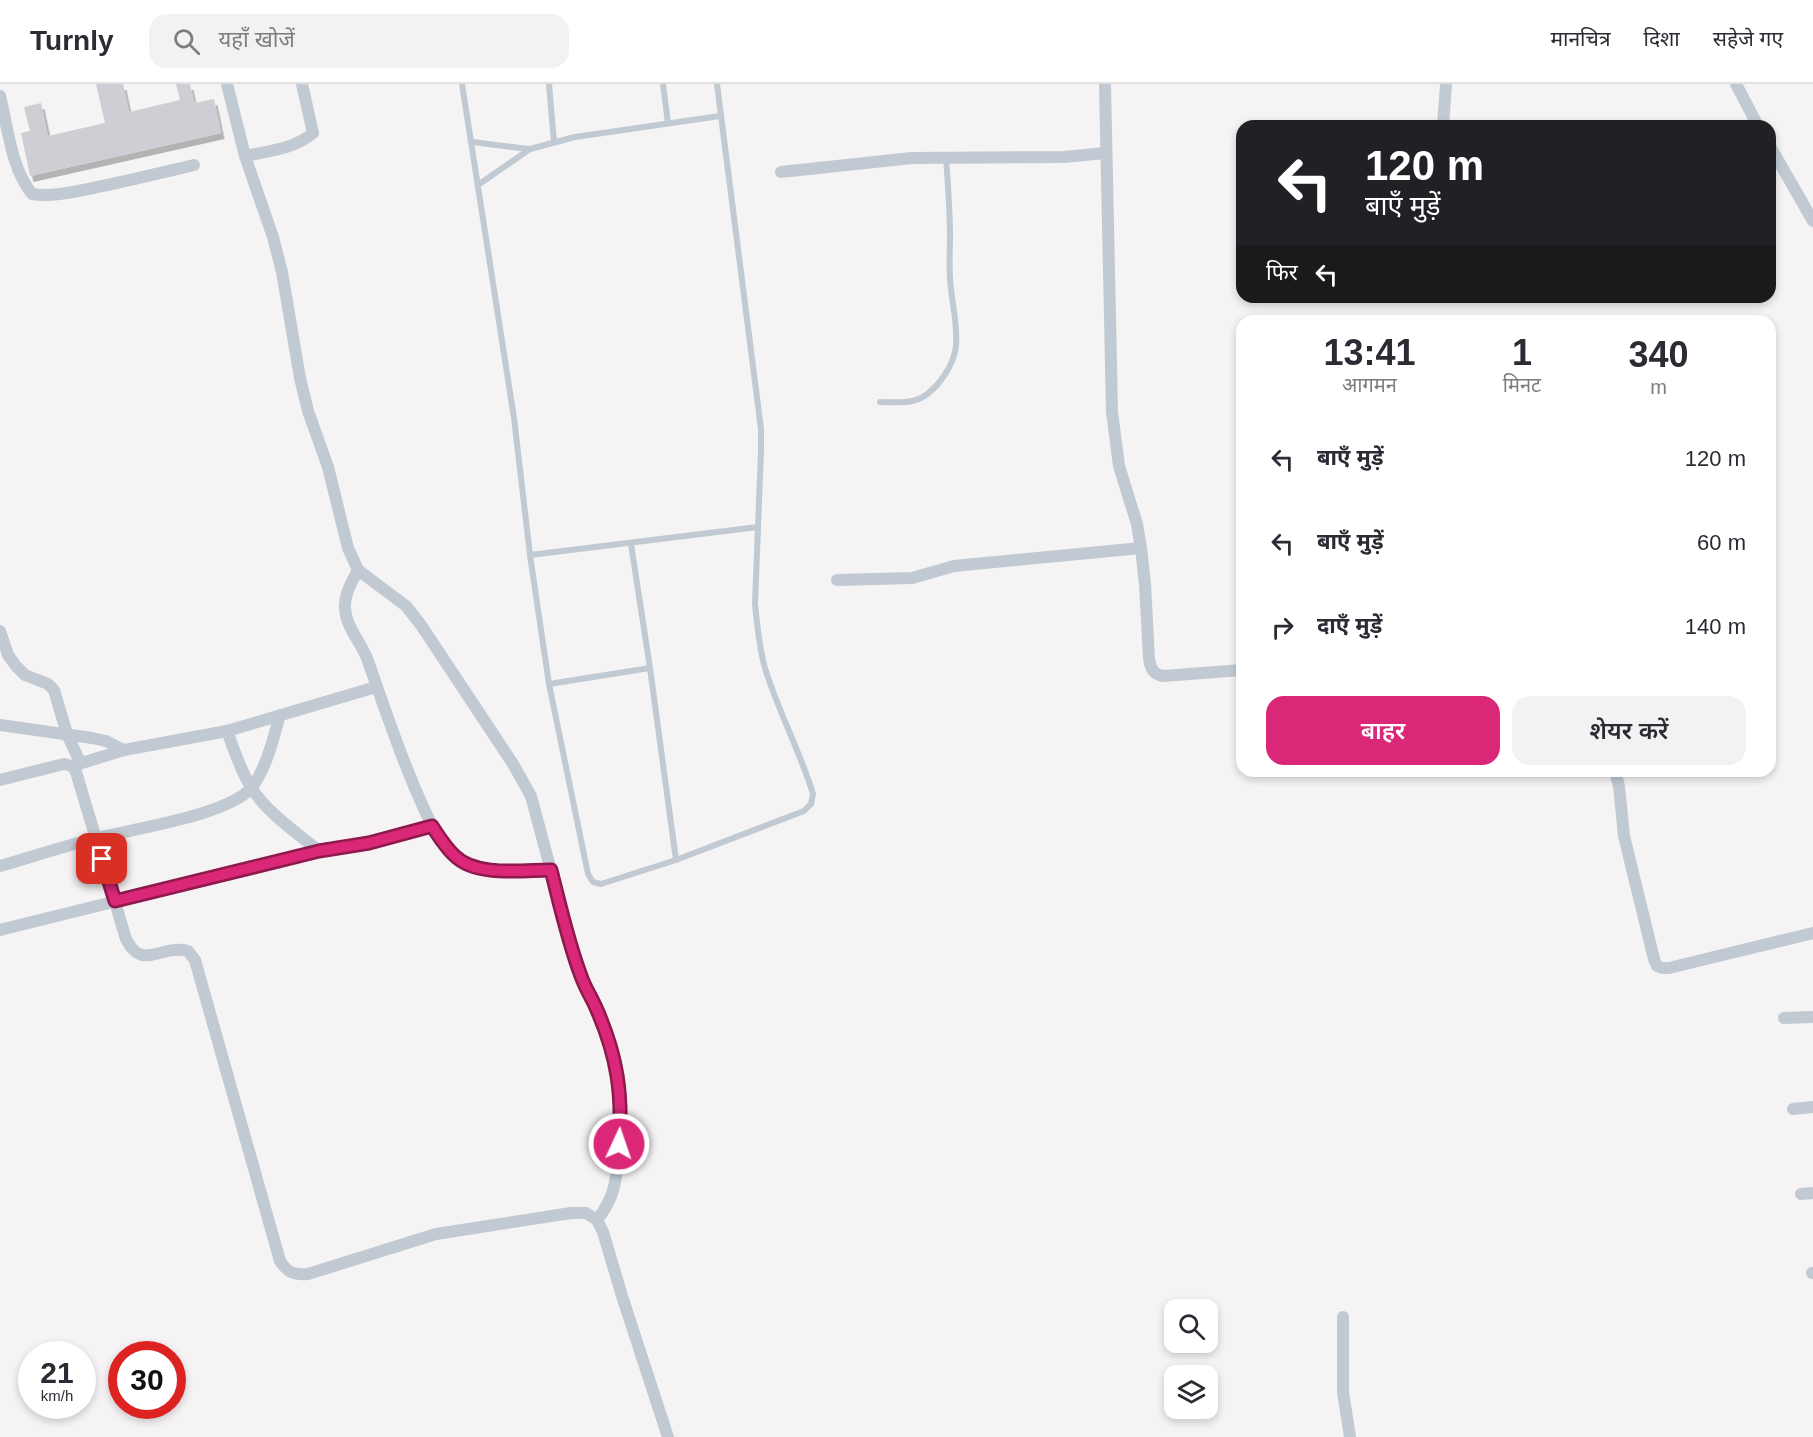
<!DOCTYPE html>
<html lang="hi">
<meta charset="utf-8">
<style>
:root{--surface:#fff;--page:#f2f2f3;--text:#2b2b33;--muted:#7c7c81;--line:#e1e1e2;--accent:#db2777}
body{margin:0;font-family:Helvetica,"Noto Sans Devanagari",sans-serif;background:var(--page);color:var(--text);height:100vh;display:flex;flex-direction:column;font-size:22px;white-space:nowrap}
*{box-sizing:border-box;margin:0}
p{font-size:20px;color:var(--muted)}
.icon{flex:none;width:33px;height:33px;fill:none;stroke:currentColor;stroke-width:2;stroke-linecap:round;stroke-linejoin:round}
.map{position:relative;flex:1;overflow:hidden}
.details{position:absolute;left:1236px;top:231px;width:540px;height:462px;display:flex;flex-direction:column;background:var(--surface);border-radius:18px;box-shadow:0 3px 9px #0003}
.details>*{flex:none}
.guide{position:absolute;left:1236px;top:36px;width:540px;height:183px;border-radius:18px;box-shadow:0 3px 9px #0003;background:#202124;color:#fff;overflow:hidden}
.fabs{position:absolute;left:1164px;top:1215px;display:grid;gap:12px}
.fabs a{display:grid;place-items:center;width:54px;height:54px;border-radius:12px;background:var(--surface);box-shadow:0 3px 9px #0003;font-size:30px}
.speed{position:absolute;left:18px;top:1257px;display:flex;gap:12px;font-size:30px;font-weight:700;text-align:center}
.speed>*{display:grid;place-content:center;width:78px;height:78px;border-radius:50%;background:var(--surface);box-shadow:0 3px 9px #0003;line-height:1}
.speed small{font-size:15px;font-weight:400}
.speed .limit{border:9px solid #d22;background:#fff;color:#111}
.pin{position:absolute;display:grid;place-items:center;width:51px;height:51px;color:#fff;margin:-26px;border-radius:12px;box-shadow:0 3px 9px #0006}
.me{position:absolute;width:66px;margin:-33px;rotate:3deg;stroke-linejoin:round;filter:drop-shadow(0 0 4px #0008)}
.turn{display:flex;align-items:center;gap:21px;height:126px;padding:0 30px;font-size:27px}
.turn .icon{width:78px;height:78px;stroke-width:2.5}
.turn b{display:block;font-size:42px;line-height:51px}
.then{display:flex;align-items:center;height:57px;padding:0 30px;background:#0003;gap:12px;font-size:22px}
.eta{display:flex;justify-content:space-evenly;align-items:center;height:102px;text-align:center}
.eta b{font-size:36px;font-weight:600;line-height:42px}
.cta{display:flex;gap:12px;margin-top:auto;padding:12px 30px}
.cta a{flex:1;height:69px;border-radius:18px;background:var(--accent);color:#fff;font-size:24px;font-weight:600;line-height:69px;text-align:center}
.cta a+a{background:var(--page);color:var(--text)}
ul{padding:0;list-style:none}
li{display:flex;align-items:center;gap:18px;height:84px;padding:0 30px}
li div{flex:1}
li b{display:block;font-size:22px}
li em{font-style:normal}
header{display:flex;align-items:center;gap:36px;box-sizing:border-box;height:84px;padding:0 30px;background:var(--surface);border-bottom:2px solid var(--line)}
header strong{font-size:28px}
nav{display:flex;gap:33px;margin-inline-start:auto;font-size:21px}
.search{width:420px;height:54px;background:var(--page);display:flex;align-items:center;gap:15px;box-sizing:border-box;padding:0 21px;border-radius:18px;color:var(--muted);font-size:22px}
.map>svg:first-child{display:block}
.building{fill:#cdcfd5;filter:url(#shadow)}
.lines{fill:none;stroke-linecap:round;stroke-linejoin:round}
.service{stroke:#c1cad2;stroke-width:6}
.minor{stroke:#c1cad2;stroke-width:12}
.route-casing{stroke:#8e194d;stroke-width:15}
.route{stroke:#db2777;stroke-width:10}
</style>
<header>
<strong>Turnly</strong>
<div class="search"><svg class="icon" aria-label="search" viewBox="0 0 24 24"><circle cx="10" cy="10" r="6"/><path d="M15 15l6 6"/></svg>यहाँ खोजें</div>
<nav><a>मानचित्र</a><a>दिशा</a><a>सहेजे गए</a></nav>
</header>
<div class="map">
<svg width="1813" height="1353" viewBox="0 0 1813 1353">
<defs>
<filter id="shadow"><feDropShadow dx="3.5" dy="6" stdDeviation="0" flood-color="#0004"/></filter>
</defs>
<rect width="100%" height="100%" fill="#f5f3f3"/>
<polygon class="building" points="96,0 123,0 129,28 180,16 176,0 190,0 194,19 214,15 221,49 30,92 21,49 30,47 24,23 41,19 48,52 105,39"/>
<g class="lines">
<g class="service">
<path d="M462,0l52,334 16,137 19,129 39,190 5,8 8,2 75,-24 128,-49 7,-7 2,-10c-13,-43 -35,-83 -48,-126 -6,-21 -8,-43 -10,-64l6,-153v-22l-44,-345"/>
<polyline points="549,0 554,58"/>
<polyline points="663,0 668,39"/>
<polyline points="472,58 529,65"/>
<polyline points="478,101 530,65 575,53 720,32"/>
<path d="M880,318c13,0 29,2 41,-4 17,-9 33,-33 35,-52 2,-23 -5,-46 -6,-68 -1,-14 0,-28 0,-42 0,-26 -2,-52 -4,-78"/>
<polyline points="631,460 650,584 676,776"/>
<polyline points="530,471 758,443"/>
<polyline points="549,600 650,584"/>
</g>
<g class="minor">
<path d="M227,0l18,72 28,81 9,35 18,106 8,33 20,56 20,81 10,22 48,36 15,19 92,139 18,32 43,161c14,38 37,75 44,116 4,26 3,52 1,78 -3,28 -3,45 -22,69"/>
<path d="M1105,0l7,328 7,54 18,58 4,24 4,36 4,75c2,10 4,15 14,17l79,-6"/>
<polyline points="1736,0 1758,42"/>
<path d="M0,12c8,32 11,72 32,98 20,3 41,-2 61,-6 34,-7 67,-15 101,-23"/>
<polyline points="1443,42 1446,0"/>
<polyline points="1770,62 1813,137"/>
<path d="M245,72c24,-5 49,-7 68,-23l-11,-49"/>
<polyline points="781,88 912,74 1064,73 1105,69"/>
<path d="M358,486c-6,12 -14,24 -13,38 1,20 17,35 23,53 17,48 32,95 53,141 9,20 19,44 37,57 23,17 65,11 93,11"/>
<polyline points="837,496 912,494 954,482 1141,464"/>
<polyline points="0,547 8,571 16,582 25,591 48,600 54,606 67,650 80,678"/>
<polyline points="0,641 92,654 106,657 124,666"/>
<path d="M227,647c7,18 13,39 24,56 15,25 46,46 68,64"/>
<polyline points="72,682 124,666 227,647 376,603"/>
<polyline points="1615,687 1619,702 1624,752 1654,875 1657,882 1662,884 1669,884 1813,849"/>
<path d="M0,696l64,-16 8,2 4,6 50,167c16,33 34,5 62,12l7,9 85,301c8,12 14,14 28,13l128,-40 135,-21h15l11,7 6,12 19,64 46,141"/>
<path d="M0,782c32,-9 64,-20 97,-28 36,-9 133,-23 155,-51 15,-20 21,-48 28,-72"/>
<polyline points="0,846 319,767 369,759 432,742"/>
<polyline points="1784,934 1813,933"/>
<polyline points="1793,1025 1813,1023"/>
<polyline points="1801,1110 1813,1109"/>
<polyline points="1812,1189 1813,1189"/>
<polyline points="1343,1233 1343,1308 1350,1353"/>
</g>
</g>
<g class="lines">
<g class="route-casing">
<path id="route" d="M102,775l13,42 204,-50 50,-8 63,-17c7,11 14,22 23,30 21,21 68,14 96,14 9,35 17,72 30,106 4,12 11,22 16,34 20,46 26,84 22,134"/>
</g>
<use href="#route" class="route"/>
</g>
</svg>
<div class="fabs">
<a><svg class="icon" aria-label="search" viewBox="0 0 24 24"><circle cx="10" cy="10" r="6"/><path d="M15 15l6 6"/></svg></a>
<a><svg class="icon" aria-label="layers" viewBox="0 0 24 24"><path d="M12 4l9 5-9 5-9-5zM3 14l9 5 9-5"/></svg></a>
</div>
<div class="speed"><div>21<small>km/h</small></div><div class="limit">30</div></div>
<div class="pin" style="left:102px;top:775px;background:#d93025"><svg class="icon" aria-label="arrive" viewBox="0 0 24 24"><path d="M6 21V4h12l-3 4 3 4H6"/></svg></div>
<svg class="me" style="left:619px;top:1060px" viewBox="-20 -20 40 40"><circle r="17" fill="#db2777" stroke="#fff" stroke-width="3"/><path d="M0-11L8 9 0 5-8 9z" fill="#fff"/></svg>
<div class="guide">
<div class="turn"><svg class="icon" aria-label="left" viewBox="0 0 24 24"><path d="M17 20v-9H6M10 6l-5 5 5 5"/></svg><div><b>120 m</b>बाएँ मुड़ें</div></div>
<div class="then">फिर<svg class="icon" aria-label="left" viewBox="0 0 24 24"><path d="M17 20v-9H6M10 6l-5 5 5 5"/></svg></div>
</div>
<section class="details">
<div class="eta">
<div><b>13:41</b><p>आगमन</p></div>
<div><b>1</b><p>मिनट</p></div>
<div><b>340</b><p>m</p></div>
</div>
<ul>
<li><svg class="icon" aria-label="left" viewBox="0 0 24 24"><path d="M17 20v-9H6M10 6l-5 5 5 5"/></svg><div><b>बाएँ मुड़ें</b></div><em>120 m</em></li>
<li><svg class="icon" aria-label="left" viewBox="0 0 24 24"><path d="M17 20v-9H6M10 6l-5 5 5 5"/></svg><div><b>बाएँ मुड़ें</b></div><em>60 m</em></li>
<li><svg class="icon" aria-label="right" viewBox="0 0 24 24"><path d="M7 20v-9h11M14 6l5 5-5 5"/></svg><div><b>दाएँ मुड़ें</b></div><em>140 m</em></li>
</ul>
<div class="cta"><a>बाहर</a><a>शेयर करें</a></div>
</section>
</div>
